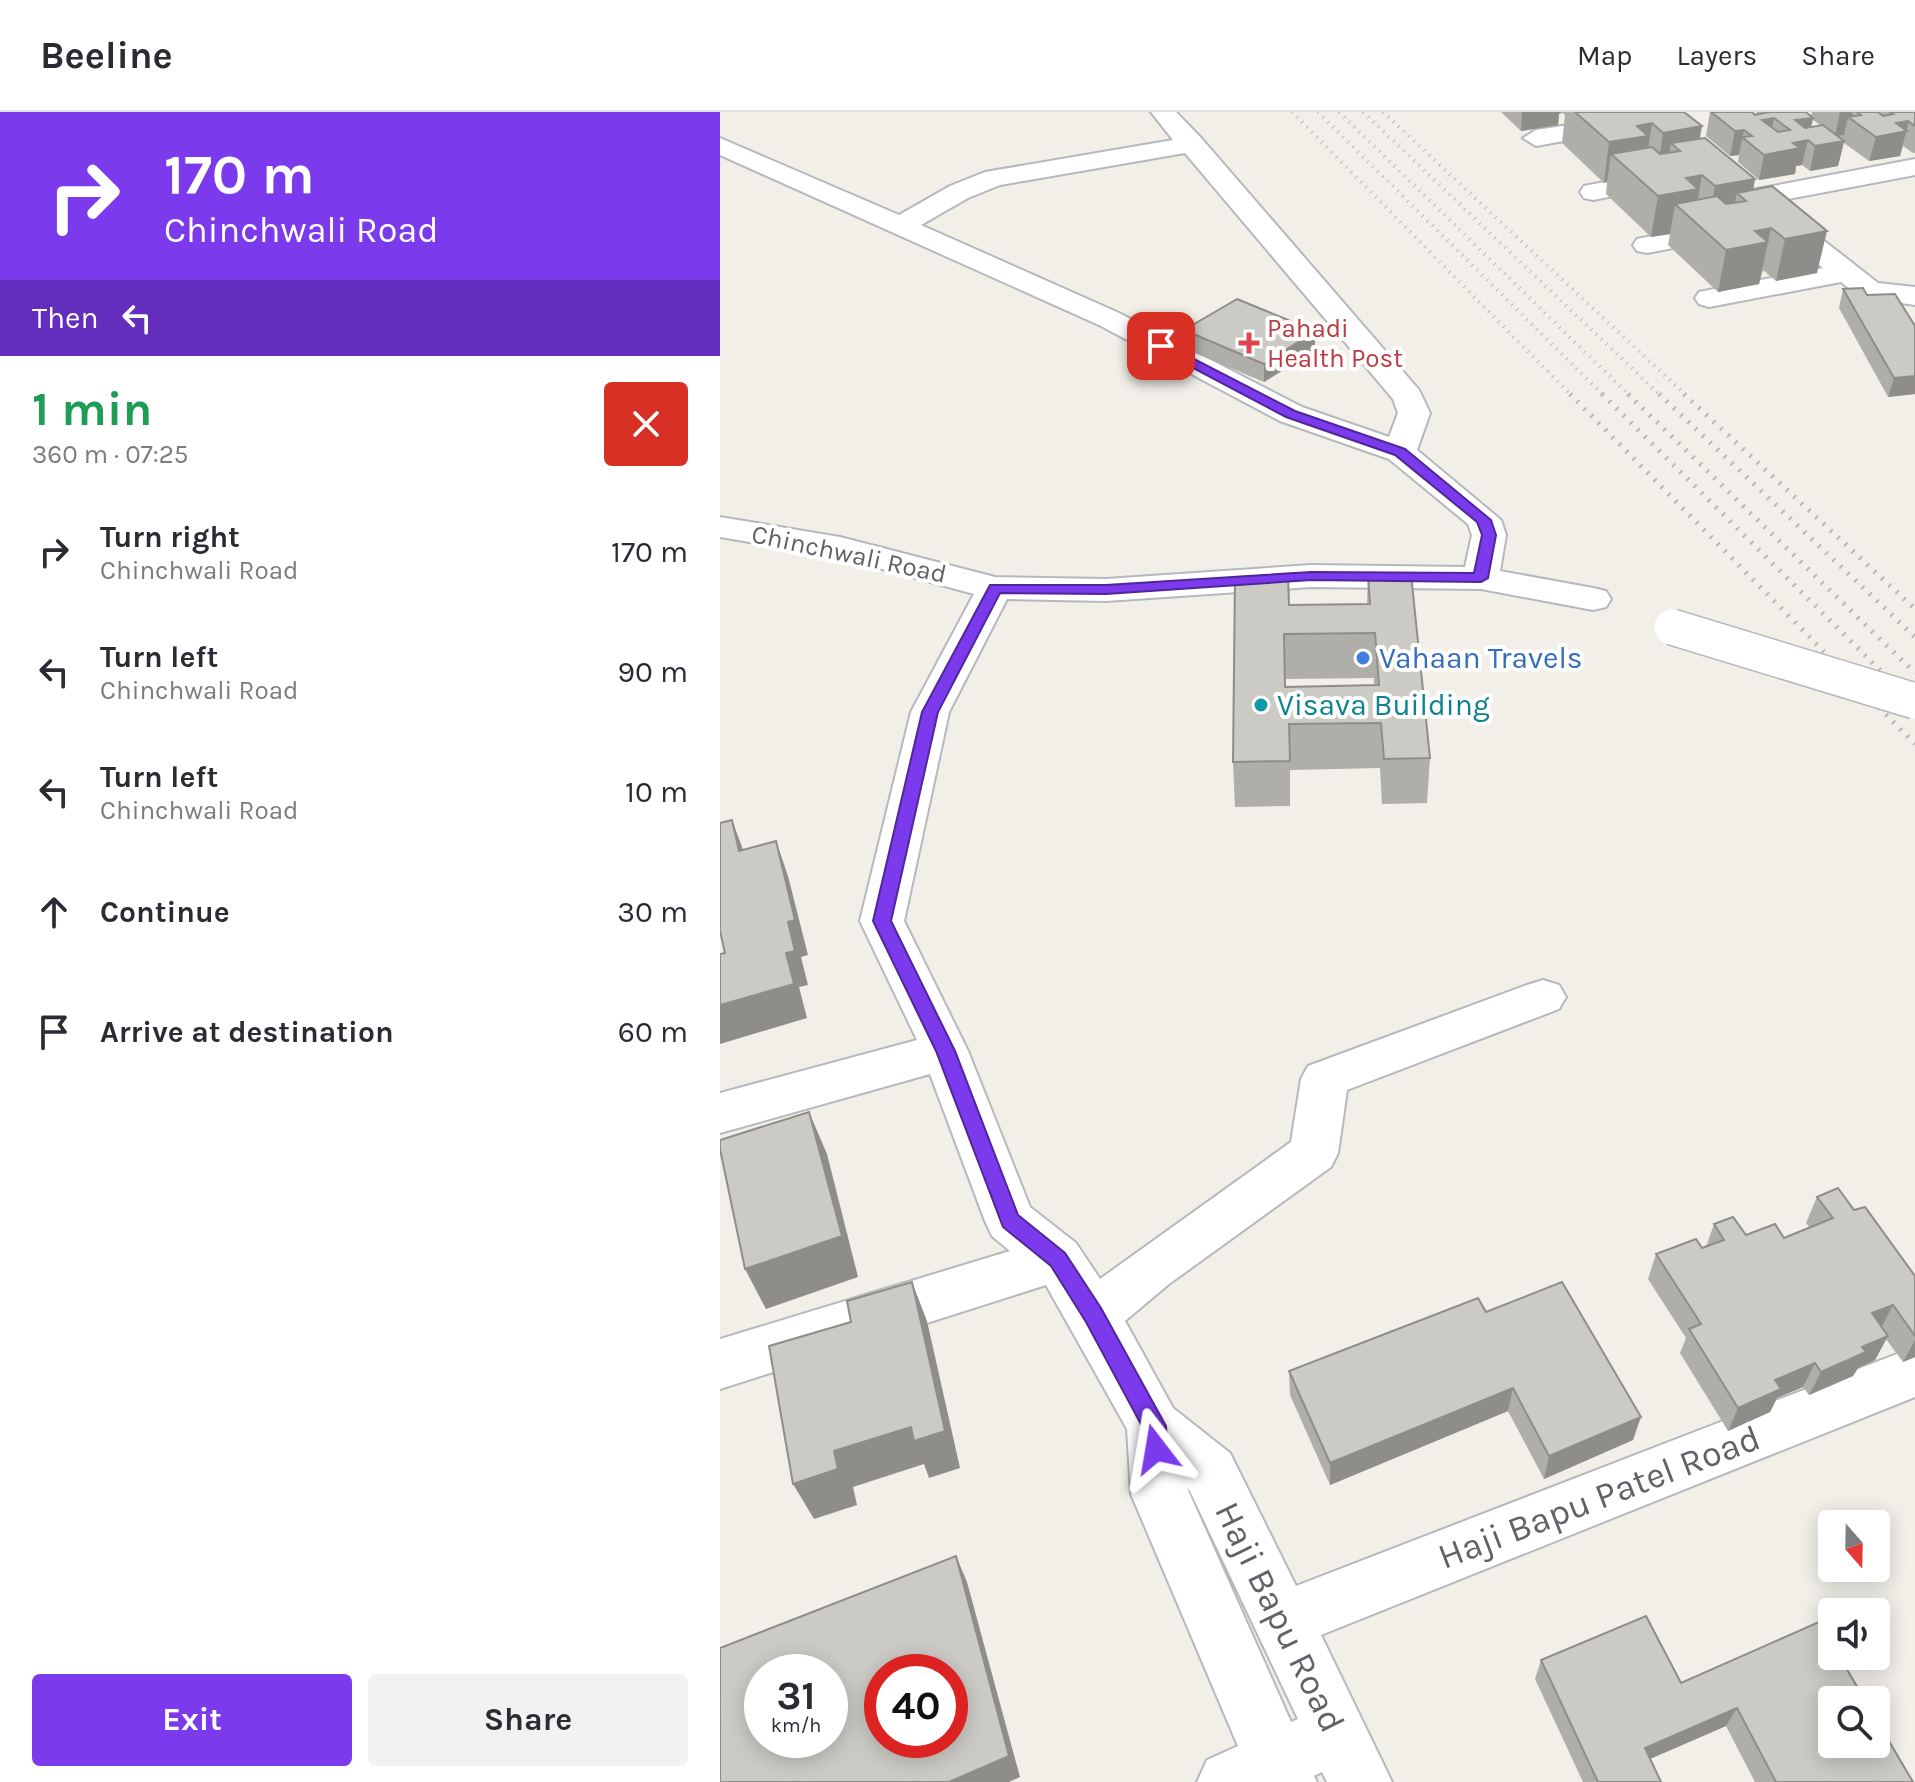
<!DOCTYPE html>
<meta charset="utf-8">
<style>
:root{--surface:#fff;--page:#f2f2f3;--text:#2b2b33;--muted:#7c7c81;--line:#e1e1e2;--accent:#7c3aed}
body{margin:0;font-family:Karla,sans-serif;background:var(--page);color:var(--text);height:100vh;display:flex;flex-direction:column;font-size:30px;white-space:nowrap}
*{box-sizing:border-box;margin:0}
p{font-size:26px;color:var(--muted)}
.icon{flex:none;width:44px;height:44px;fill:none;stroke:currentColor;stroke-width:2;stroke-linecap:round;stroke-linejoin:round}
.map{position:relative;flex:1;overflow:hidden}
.sheet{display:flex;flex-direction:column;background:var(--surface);width:720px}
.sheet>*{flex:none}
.top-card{background:#7c3aed;color:#fff;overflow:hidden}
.needle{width:52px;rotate:160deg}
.buttons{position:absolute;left:1098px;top:1398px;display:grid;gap:16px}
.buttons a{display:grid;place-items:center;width:72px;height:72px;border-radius:8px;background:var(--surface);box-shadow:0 4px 20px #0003;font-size:40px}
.speed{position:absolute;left:24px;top:1542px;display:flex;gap:16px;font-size:40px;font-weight:700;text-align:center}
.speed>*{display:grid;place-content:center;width:104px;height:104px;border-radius:50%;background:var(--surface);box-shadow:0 4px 20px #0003;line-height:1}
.speed small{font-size:20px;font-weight:400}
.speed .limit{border:12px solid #d22;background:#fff;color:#111}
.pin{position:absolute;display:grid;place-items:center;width:68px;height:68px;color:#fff;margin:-34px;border-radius:16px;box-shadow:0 4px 12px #0006}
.me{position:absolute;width:88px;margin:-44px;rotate:346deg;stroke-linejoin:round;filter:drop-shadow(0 0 6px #0008)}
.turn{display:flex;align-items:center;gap:28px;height:168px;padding:0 32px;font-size:36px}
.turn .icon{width:104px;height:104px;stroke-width:2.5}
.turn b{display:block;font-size:56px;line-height:68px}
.then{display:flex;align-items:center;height:76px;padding:0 32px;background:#0003;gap:16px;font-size:30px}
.round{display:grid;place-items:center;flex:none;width:84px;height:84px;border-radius:8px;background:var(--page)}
.overview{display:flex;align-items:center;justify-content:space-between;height:136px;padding:0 32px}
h1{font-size:48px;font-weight:700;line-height:60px;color:#1e9e55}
.cta{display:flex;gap:16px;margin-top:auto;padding:16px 32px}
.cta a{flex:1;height:92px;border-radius:8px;background:var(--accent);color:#fff;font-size:32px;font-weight:700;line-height:92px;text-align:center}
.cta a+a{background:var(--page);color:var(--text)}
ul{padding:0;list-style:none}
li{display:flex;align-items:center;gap:24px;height:120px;padding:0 32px}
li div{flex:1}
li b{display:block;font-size:30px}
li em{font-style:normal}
header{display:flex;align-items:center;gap:48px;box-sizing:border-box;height:112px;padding:0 40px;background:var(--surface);border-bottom:2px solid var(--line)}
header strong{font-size:38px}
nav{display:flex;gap:44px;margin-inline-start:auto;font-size:28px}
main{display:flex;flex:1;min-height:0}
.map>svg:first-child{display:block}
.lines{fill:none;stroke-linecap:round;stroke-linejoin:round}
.minor-casing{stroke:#b5b8bc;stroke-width:4}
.minor{fill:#fff;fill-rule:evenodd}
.rail-far1{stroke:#b6b7b8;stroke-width:4;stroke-dasharray:1 6;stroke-linecap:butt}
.rail{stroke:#b6b7b8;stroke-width:5;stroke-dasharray:2 8;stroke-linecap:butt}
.minor-bridge-casing{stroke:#b5b8bc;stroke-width:38;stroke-linecap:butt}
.minor-bridge{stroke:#fff;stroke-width:35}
.wall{fill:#afaea9;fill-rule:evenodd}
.shaded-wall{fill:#8f8d8a}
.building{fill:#cccac5;stroke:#8f8d8a;stroke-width:2;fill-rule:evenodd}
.route{fill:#7c3aed;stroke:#51269a;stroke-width:2}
.health-dot{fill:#e0444e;stroke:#fff;stroke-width:3}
.shop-dot{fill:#3f7fe0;stroke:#fff;stroke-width:3}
.culture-dot{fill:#0f9aa8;stroke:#fff;stroke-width:3}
.labels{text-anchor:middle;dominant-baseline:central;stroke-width:8;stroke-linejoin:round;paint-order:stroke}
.far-health-label{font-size:26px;fill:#be3a42;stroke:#fff;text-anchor:start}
.far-street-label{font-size:26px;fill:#5f6368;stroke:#fff}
.shop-label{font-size:30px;fill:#366cbe;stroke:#fff;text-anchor:start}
.culture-label{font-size:30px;fill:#0d838f;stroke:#fff;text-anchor:start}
.near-street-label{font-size:36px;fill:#5f6368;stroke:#fff}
</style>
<header>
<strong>Beeline</strong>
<nav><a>Map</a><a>Layers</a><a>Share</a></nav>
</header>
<main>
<section class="sheet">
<div class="top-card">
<div class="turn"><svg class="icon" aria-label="right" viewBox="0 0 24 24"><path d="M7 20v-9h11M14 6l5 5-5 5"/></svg><div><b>170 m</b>Chinchwali Road</div></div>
<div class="then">Then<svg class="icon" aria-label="left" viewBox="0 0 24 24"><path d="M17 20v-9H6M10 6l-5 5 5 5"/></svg></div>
</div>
<div class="overview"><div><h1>1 min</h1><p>360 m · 07:25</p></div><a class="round" style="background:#d93025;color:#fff"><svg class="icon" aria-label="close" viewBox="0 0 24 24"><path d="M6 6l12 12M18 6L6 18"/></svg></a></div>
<ul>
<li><svg class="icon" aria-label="right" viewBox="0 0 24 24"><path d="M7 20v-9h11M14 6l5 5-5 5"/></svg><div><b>Turn right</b><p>Chinchwali Road</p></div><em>170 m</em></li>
<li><svg class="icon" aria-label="left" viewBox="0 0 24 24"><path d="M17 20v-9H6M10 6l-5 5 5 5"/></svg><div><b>Turn left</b><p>Chinchwali Road</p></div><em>90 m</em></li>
<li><svg class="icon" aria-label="left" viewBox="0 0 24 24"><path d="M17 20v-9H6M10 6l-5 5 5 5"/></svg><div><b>Turn left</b><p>Chinchwali Road</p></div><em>10 m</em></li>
<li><svg class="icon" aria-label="ahead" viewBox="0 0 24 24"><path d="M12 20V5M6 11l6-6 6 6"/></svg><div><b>Continue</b></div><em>30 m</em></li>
<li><svg class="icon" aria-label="arrive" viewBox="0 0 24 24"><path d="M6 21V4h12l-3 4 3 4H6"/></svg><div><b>Arrive at destination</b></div><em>60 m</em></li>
</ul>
<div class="cta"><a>Exit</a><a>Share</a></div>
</section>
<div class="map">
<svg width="1195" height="1670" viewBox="0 0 1195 1670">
<rect width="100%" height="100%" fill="#f1efe8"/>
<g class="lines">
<g class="minor-casing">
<g id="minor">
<path d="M431,0h25l26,27 217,251 11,23 -13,37 84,70 5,15 -6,36 93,17 13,3 5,8 -5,8 -13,3 -112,-21 -170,-2 -205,14 -99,-2 -58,113 -45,209 64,130 62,156 46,36 24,36 191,-137 10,-63 7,-13 219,-81 16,-5 16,5 7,12 -7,12 -212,81 -9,63 -7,14 -162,117 -44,37 48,87 57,45 66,133 619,-239v50l-594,238 71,147h-65l-5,-10 -8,4 3,6h-120l10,-22 31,-14 -107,-252 -4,-65 -81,-144 -326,104v-50l290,-88 -18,-15 -7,-15 -55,-147 -210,59v-40l197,-53 -57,-119 51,-209 63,-118 -136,-37 -118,-20v-20l120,20 155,40 111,2 205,-14 154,2 7,-32 -4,-11 -79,-65 -109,-38 -181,-96 -379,-170v-17l179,77 51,-29 35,-14 188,-32zM465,41l208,246 5,14 -9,24 -87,-30 -183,-94 -198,-88 47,-27 32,-13zM467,1376l3,3 108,228 -7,3z"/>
<polygon points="901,5 913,12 910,17 816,34 803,26 816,18"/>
<polygon points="1195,47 1195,63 1032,94 1023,92 1019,86 1023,80 1032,78"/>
<polygon points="945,58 958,66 954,72 873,88 864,86 860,80 864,74"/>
<polygon points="1056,97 1066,99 1158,171 1195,175 1195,193 1140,185 1121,170 989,195 979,192 975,186 979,180 1103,156 1046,111 1042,105 1046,99"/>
<polygon points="1007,110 1017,112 1021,118 1017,124 927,141 917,139 913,133 917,127 927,125"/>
</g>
</g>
<use href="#minor" class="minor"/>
<g class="rail-far1">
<polyline points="572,0 852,284"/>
<polyline points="598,0 884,284"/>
<polyline points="619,0 910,284"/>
<polyline points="643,0 941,284"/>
<polyline points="663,0 967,284"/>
</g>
<g class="rail">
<polyline points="850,282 1195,632"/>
<polyline points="882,282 1195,593"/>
<polyline points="908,282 1195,561"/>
<polyline points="939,282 1195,525"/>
<polyline points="964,282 1195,497"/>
</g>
<g class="minor-bridge-casing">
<polyline id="minor-bridge" points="952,515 1195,589"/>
</g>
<use href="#minor-bridge" class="minor-bridge"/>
</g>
<g class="wall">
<polygon points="781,0 964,0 980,26 1035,67 1033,78 1097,161 1056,169 1043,158 1039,172 998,180 948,133 950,122 931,125 886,82 887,70 884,71 842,31 845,3 842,1 839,2 838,13 801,19"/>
<path d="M990,0h42l3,3 2,-3h49l5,4 1,-4h103v41h-2l-10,-7 -3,10 -31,5 -25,-18 -6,23 -28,5 -8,-6 -6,1 -1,8 -36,6 -21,-18 1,-7 -9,1 -24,-20zM1093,8l7,5 -9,2z"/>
<polygon points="1123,177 1147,183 1195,214 1195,282 1168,285 1119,196"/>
<polygon points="464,218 595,219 595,238 544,270 465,237"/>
<path d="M648,463l62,183 -3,45 -45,1 -2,-36 -90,2v36l-55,1 -2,-45 56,-157 78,-1zM654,566v7l-89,2 -1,-8z"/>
<polygon points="1097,1085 1134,1098 1195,1164 1195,1245 1183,1250 1166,1227 1155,1248 1138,1256 1133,1264 1089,1283 1083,1275 1057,1286 1050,1300 1008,1319 960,1241 966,1226 928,1167 936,1142 986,1135 994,1112 1026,1123 1064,1126 1090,1116 1086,1111"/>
<polygon points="766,1200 913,1328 824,1367 788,1299 610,1373 570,1283 569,1259"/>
<polygon points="821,1548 961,1571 1193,1670 1035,1670 1006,1614 930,1647 941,1670 863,1670 815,1567"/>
</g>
<g class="shaded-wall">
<polygon points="802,0 842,0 839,2 838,13 801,19"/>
<polygon points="1120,0 1133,0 1131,7 1128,5 1124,23 1115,24"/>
<polygon points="1179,0 1191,0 1180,44 1149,49 1156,25"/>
<polygon points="1054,6 1049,31 1042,8"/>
<polygon points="1093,6 1082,53 1076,54 1075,62 1039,68 1044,43 1073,33 1075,8"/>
<polygon points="932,11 926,51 891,42 887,70 884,71 889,30 917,14"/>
<polygon points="982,14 975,55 951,31 947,60 937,61 943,21"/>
<polygon points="1024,18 1019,43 1010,44 1015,19"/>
<polygon points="1124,29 1118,54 1090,59 1095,34"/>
<polygon points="982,63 975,104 955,92 950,122 931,125 938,84 966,66"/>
<polygon points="1035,67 1027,108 1026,89 1017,81 1011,110 987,115 995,74"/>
<polygon points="1051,116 1039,172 998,180 1006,138 1035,119"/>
<polygon points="1107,119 1097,161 1056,169 1065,127"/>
<polygon points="595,219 595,238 544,270 544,252"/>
<polygon points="1195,264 1195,282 1168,285 1174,266"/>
<polygon points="12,708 25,743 19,739"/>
<polygon points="56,729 68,764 88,843 81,845 88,873 79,875 87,906 0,932 0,893 66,841"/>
<polygon points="89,1000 107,1042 138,1165 46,1197 25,1157"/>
<polygon points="192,1170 207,1209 240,1356 209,1366 204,1352 133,1375 137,1393 94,1407 73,1372 114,1339"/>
<polygon points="1173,1193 1160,1218 1152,1201"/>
<polygon points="1168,1224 1155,1248 1138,1256 1133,1264 1089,1283 1101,1260 1142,1235"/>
<polygon points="1195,1228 1195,1245 1183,1250"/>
<polygon points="1095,1251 1083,1275 1057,1286 1050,1300 1008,1319 1018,1296 1055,1268"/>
<polygon points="793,1276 788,1299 610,1373 610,1351"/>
<polygon points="921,1305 913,1328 824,1367 829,1344"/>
<polygon points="236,1444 247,1470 300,1665 289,1670 229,1670"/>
<polygon points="1017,1596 1006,1614 916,1653 925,1636"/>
</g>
<g class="building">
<polygon points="855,0 964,0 982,14 943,21 932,11 917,14 928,24 889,30"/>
<path d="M991,0h41l3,3 15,-3h36l7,6 -18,2 10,8 18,-3 21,16 -29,5 -7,-6 -15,3 7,5 -36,7 -22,-18 10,-1 -8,-6 -9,1zM1054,6l16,12 -12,2 -16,-12z"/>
<polygon points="1137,0 1158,0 1163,4 1173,2 1169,0 1195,0 1195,14 1188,9 1176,11 1187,19 1156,25 1128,5 1141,3"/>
<polygon points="985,26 1035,67 995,74 982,63 966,66 978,77 938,84 891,42 932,35 940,42 960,39 951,31"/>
<polygon points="1052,74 1107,119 1065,127 1051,116 1035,119 1048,130 1006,138 955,92 997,84 1006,92 1026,89 1017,81"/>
<polygon points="1143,176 1147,183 1175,182 1195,214 1195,264 1174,266 1123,177"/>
<polygon points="517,187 595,219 544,252 464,218"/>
<path d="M691,462l19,184 -46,1 -3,-36 -92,1 1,37 -57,1 2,-185 53,-1 1,29 81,-1 -2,-29zM655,521l4,52 -94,2 -1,-53z"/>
<polygon points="12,708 19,739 56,729 75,808 68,810 75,839 66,841 74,872 0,893 0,842 5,841 0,819 0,711"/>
<polygon points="89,1000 122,1124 25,1157 0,1037 0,1028"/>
<polygon points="1118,1076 1134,1098 1145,1095 1195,1164 1195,1224 1173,1193 1152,1201 1168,1224 1142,1235 1146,1240 1101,1260 1095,1251 1055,1268 1061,1277 1018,1296 969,1217 981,1212 936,1142 976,1127 982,1136 1004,1128 994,1112 1013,1105 1026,1123 1055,1112 1064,1126 1113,1106 1097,1085"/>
<polygon points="192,1170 225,1319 194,1329 191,1315 114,1339 118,1357 73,1372 49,1234 131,1210 127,1189"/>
<polygon points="842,1170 921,1305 829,1344 793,1276 610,1351 569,1259 758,1186 766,1200"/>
<path d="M236,1444l53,200 -60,26h-229v-134zM42,1560h68v68h-68zM162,1560h68v68h-68z"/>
<polygon points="926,1504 961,1571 1099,1510 1112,1531 1112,1544 1119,1544 1145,1588 1112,1588 1112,1632 1156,1632 1156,1607 1193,1670 1056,1670 1017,1596 925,1636 941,1670 878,1670 821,1548"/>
</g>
<polygon class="route" points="437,232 445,232 575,299 685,337 771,408 776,423 768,466 761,470 591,468 386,482 280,481 218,600 171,809 235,939 298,1103 345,1141 381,1196 446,1314 447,1337 444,1345 436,1348 427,1345 423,1316 366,1210 331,1154 283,1115 216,939 153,809 202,600 270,473 386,473 591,460 754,461 762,423 757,410 675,343 566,305 437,237"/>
<path class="health-dot" d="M525 219h8v8h8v8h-8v8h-8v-8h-8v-8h8z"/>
<circle class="shop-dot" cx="643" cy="546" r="8"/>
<circle class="culture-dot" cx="541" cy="593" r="8"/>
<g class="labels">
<g class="far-health-label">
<text x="547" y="216">Pahadi<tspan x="547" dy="30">Health Post</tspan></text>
</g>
<g class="far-street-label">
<text transform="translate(129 442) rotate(12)">Chinchwali Road</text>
</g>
<g class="shop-label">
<text x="659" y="546">Vahaan Travels</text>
</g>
<g class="culture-label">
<text x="557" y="593">Visava Building</text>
</g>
<g class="near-street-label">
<text transform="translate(879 1385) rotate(-21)">Haji Bapu Patel Road</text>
<text transform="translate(560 1505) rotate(64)">Haji Bapu Road</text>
</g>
</g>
</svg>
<div class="buttons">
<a><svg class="needle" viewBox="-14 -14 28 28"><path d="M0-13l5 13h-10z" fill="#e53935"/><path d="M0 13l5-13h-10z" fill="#7c7c81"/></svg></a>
<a><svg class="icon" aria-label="sound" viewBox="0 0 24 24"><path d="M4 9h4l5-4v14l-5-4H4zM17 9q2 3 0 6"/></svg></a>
<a><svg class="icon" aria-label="search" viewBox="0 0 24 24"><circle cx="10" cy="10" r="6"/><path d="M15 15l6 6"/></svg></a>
</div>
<div class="speed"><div>31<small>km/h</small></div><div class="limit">40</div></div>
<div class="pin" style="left:441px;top:234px;background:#d93025"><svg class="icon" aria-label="arrive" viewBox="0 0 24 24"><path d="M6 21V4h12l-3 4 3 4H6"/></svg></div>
<svg class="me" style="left:436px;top:1337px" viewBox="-20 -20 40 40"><path d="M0-17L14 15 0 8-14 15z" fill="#7c3aed" stroke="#fff" stroke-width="4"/></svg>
</div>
</main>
